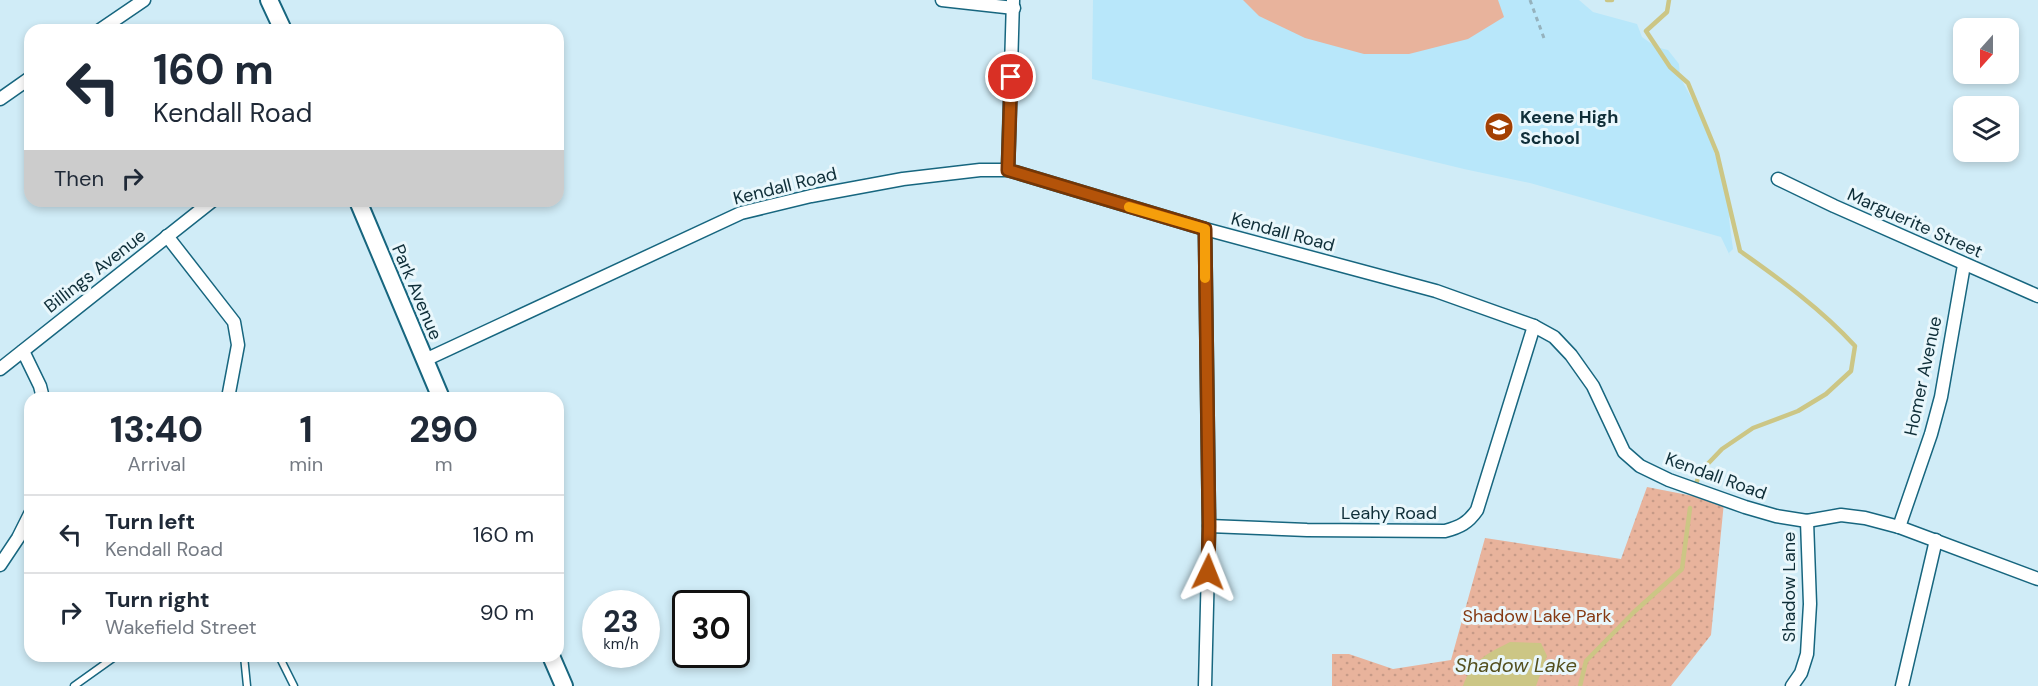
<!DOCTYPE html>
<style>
:root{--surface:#fff;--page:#f6f6f7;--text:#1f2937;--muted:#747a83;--line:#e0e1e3}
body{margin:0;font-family:"DM Sans",sans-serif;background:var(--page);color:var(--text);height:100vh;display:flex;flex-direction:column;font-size:22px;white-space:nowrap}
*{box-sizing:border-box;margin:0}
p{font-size:20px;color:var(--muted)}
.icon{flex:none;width:33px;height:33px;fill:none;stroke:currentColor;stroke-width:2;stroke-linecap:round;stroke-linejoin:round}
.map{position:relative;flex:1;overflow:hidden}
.panel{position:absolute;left:24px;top:392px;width:540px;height:270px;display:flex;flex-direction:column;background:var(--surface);border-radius:18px;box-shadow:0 3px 9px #0003}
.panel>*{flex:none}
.hud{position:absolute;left:24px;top:24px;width:540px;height:183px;border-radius:18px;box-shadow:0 3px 9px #0003;background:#fff;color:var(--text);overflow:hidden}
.needle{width:39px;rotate:201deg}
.fabs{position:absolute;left:1953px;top:18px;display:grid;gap:12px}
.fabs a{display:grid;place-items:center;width:66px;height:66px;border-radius:12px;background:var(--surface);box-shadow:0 3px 9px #0003;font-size:30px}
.speed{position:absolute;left:582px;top:590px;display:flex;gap:12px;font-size:30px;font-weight:700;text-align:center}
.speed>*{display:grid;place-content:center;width:78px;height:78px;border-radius:50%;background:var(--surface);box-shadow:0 3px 9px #0003;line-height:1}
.speed small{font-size:15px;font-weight:400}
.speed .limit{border:3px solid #111;border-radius:9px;background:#fff;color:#111}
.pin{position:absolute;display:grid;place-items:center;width:51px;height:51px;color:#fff;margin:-26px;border:3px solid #fff;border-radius:50%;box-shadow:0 2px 6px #0007}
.me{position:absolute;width:66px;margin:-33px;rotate:2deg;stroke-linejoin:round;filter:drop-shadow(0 0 4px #0008)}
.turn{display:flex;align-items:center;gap:21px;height:126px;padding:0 30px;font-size:27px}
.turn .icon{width:78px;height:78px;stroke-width:2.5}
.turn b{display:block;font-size:42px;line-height:51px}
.then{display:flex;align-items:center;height:57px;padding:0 30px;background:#0003;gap:12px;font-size:22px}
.eta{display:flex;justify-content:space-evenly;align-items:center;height:102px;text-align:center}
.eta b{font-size:36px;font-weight:800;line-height:42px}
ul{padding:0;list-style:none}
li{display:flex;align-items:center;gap:18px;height:78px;padding:0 30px;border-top:2px solid var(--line)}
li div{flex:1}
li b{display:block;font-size:22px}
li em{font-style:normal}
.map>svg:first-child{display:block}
.built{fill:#b8e7fa}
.park{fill:url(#park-dots)}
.pitch{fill:#e8b39c}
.water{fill:#ccc685}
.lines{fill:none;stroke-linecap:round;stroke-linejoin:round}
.stream{stroke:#ccc685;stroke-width:4.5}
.lane-casing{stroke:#17667f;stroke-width:9}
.street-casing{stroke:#17667f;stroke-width:15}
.secondary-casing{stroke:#17667f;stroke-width:20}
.path{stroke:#95b2bd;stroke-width:3;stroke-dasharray:4.5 4.5;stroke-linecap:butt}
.lane{stroke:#fff;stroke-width:6}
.street{stroke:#fff;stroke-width:12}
.secondary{stroke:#fff;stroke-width:16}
.route-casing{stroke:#753606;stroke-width:15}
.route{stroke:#b45309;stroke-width:10}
.slow{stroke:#f59e0b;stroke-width:10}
.labels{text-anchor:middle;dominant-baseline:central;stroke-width:6;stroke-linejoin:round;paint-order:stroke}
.poi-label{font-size:18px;font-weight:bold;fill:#0f2e38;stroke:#e9f7fc;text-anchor:start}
.street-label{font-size:18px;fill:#0f2e38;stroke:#e9f7fc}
.park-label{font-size:18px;fill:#853912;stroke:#e9f7fc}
.water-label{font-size:20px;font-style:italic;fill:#54501e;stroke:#e9f7fc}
</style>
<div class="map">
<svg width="2038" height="686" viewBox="0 0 2038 686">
<defs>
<pattern id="park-dots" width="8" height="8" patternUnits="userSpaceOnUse" patternTransform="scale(1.5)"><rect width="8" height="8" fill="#e8b39c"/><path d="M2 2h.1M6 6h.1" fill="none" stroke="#c69a87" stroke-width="1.8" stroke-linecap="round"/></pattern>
</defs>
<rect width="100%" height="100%" fill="#d0ecf7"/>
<polygon class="built" points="1093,0 1579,0 1593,12 1637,24 1642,37 1656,47 1668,50 1679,64 1680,77 1704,121 1721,173 1730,215 1729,219 1733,249 1729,253 1730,256 1721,237 1530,183 1464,169 1092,79"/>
<polygon class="park" points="1647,487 1724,502 1711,635 1671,686 1332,686 1332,654 1349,654 1393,669 1451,660 1485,538 1621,559"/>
<polygon class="pitch" points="1243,0 1498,0 1504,17 1468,39 1409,54 1364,54 1305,38 1259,16"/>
<path class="water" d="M1510,642l31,1 6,13 -11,30h-73c9,-26 24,-32 47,-44z"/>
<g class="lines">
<g class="stream">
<polyline points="1607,0 1612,0"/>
<path d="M1669,0l-2,12 -21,19 24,36 18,16 29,70 23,98c41,29 81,58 115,95l-4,25 -25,23 -28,17 -45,17 -31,21 -22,23 -4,12"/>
<polyline points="1580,686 1586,661 1634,612 1682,569 1690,508"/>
</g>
<g class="lane-casing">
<g id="lane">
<polyline points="244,656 247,686"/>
<polyline points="279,656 294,686"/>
<polyline points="74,686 116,656"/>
</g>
</g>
<g class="street-casing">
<g id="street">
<polyline points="942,0 1014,8"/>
<polyline points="100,30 144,0"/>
<polyline points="0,99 30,78"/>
<polyline points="1008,170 1013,0"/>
<polyline points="1778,179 1834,206 2038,296"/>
<polyline points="1205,229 1209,526 1205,686"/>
<polyline points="167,236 234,322 238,345 228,398"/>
<polyline points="23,351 40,386 43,398"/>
<polyline points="425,360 741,213 811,196 903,179 980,170 1008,170 1205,229 1436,291 1534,326 1554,337 1571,355 1593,386 1624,452 1640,466 1669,480 1745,507 1776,516 1807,521 1841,515 1865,518 1899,527 2038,579"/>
<polyline points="0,369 212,201"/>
<path d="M1209,526l98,4 138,1c15,-4 23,-8 32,-21l57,-184"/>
<polyline points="1899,527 1931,434 1941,397 1964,265"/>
<polyline points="0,565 18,538 30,514"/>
<polyline points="1792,686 1801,673 1807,654 1810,604 1807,521"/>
<polyline points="1902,686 1936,540"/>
</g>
</g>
<g class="secondary-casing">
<g id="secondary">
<polyline points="269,0 283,30"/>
<polyline points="358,201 441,398"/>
<polyline points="551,656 564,686"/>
</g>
</g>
<polyline class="path" points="1530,0 1545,41"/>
<use href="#lane" class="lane"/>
<use href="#street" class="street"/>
<use href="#secondary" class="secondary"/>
</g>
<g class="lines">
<g class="route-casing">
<polyline id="route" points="1011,77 1008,170 1205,229 1209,526 1208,572"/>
</g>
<use href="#route" class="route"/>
<polyline class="slow" points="1129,207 1205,229 1205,278"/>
</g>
<defs>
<g id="school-disc" transform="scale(1.5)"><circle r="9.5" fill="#a34003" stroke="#e9f7fc"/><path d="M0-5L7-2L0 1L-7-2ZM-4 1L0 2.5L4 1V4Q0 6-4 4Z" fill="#fff"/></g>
</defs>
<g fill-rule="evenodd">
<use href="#school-disc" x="1499" y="127"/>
</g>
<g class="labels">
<g class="poi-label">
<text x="1520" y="117">Keene High<tspan x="1520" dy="21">School</tspan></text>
</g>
<g class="street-label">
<text transform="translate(785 186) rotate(-14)">Kendall Road</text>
<text transform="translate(1915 223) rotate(24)">Marguerite Street</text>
<text transform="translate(1283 232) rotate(15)">Kendall Road</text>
<text transform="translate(95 271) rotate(-38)">Billings Avenue</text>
<text transform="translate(417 292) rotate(67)">Park Avenue</text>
<text transform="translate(1923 376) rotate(-78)">Homer Avenue</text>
<text transform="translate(1716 476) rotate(20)">Kendall Road</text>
<text x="1389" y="513">Leahy Road</text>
<text transform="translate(1789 587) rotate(-90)">Shadow Lane</text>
</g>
<g class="park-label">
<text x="1537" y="616">Shadow Lake Park</text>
</g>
<g class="water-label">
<text x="1516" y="665">Shadow Lake</text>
</g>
</g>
</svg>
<div class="fabs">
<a><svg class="needle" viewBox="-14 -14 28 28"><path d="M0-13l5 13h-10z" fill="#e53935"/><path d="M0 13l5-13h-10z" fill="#747a83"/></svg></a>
<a><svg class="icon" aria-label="layers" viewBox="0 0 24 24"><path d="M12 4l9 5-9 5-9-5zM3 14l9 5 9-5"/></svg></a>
</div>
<div class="speed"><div>23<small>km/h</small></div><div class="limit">30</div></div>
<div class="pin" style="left:1011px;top:77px;background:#d93025"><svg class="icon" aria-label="arrive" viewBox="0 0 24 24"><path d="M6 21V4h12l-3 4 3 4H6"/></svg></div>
<svg class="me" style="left:1208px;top:572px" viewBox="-20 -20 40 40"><path d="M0-17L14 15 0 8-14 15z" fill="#b45309" stroke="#fff" stroke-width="4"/></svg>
<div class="hud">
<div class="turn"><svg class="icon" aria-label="left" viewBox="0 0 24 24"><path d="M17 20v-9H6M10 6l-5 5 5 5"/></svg><div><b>160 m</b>Kendall Road</div></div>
<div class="then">Then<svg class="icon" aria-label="right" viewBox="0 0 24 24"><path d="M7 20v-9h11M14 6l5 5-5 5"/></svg></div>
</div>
<section class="panel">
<div class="eta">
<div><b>13:40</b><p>Arrival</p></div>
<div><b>1</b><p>min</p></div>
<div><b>290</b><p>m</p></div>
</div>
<ul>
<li><svg class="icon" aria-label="left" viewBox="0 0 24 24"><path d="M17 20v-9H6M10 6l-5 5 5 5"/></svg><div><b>Turn left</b><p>Kendall Road</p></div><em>160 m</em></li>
<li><svg class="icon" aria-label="right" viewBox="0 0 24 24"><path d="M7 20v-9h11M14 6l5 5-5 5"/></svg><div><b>Turn right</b><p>Wakefield Street</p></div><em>90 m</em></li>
</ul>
</section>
</div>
